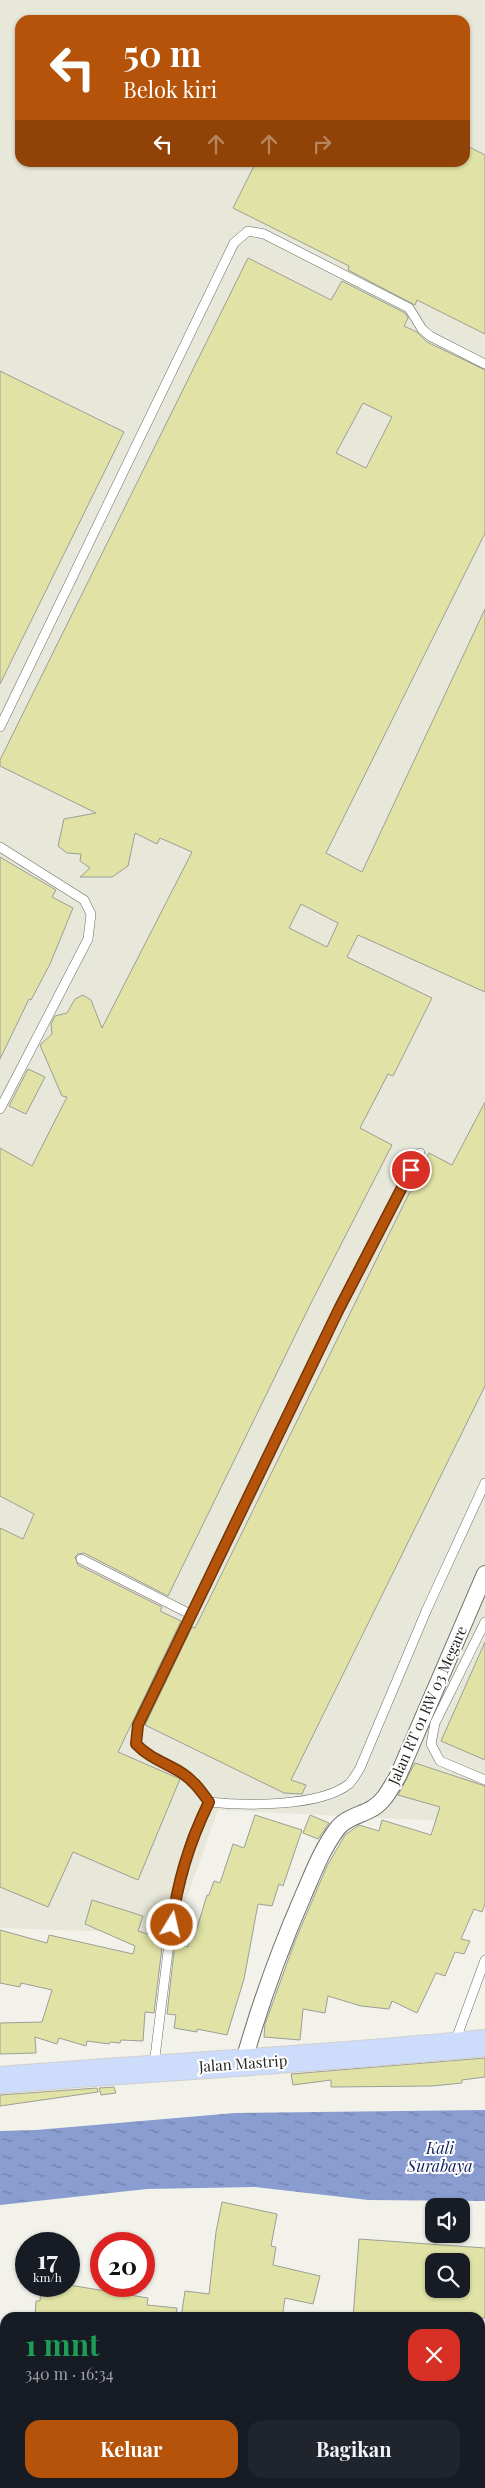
<!DOCTYPE html>
<html lang="id">
<meta charset="utf-8">
<style>
:root{--surface:#171b24;--page:#20242c;--text:#f1f3f6;--muted:#9ea1a6;--accent:#b45309}
body{margin:0;font-family:"Playfair Display",serif;background:var(--page);color:var(--text);height:100vh;display:flex;flex-direction:column;font-size:19px;white-space:nowrap}
*{box-sizing:border-box;margin:0}
p{font-size:16px;color:var(--muted)}
.icon{flex:none;width:28px;height:28px;fill:none;stroke:currentColor;stroke-width:2;stroke-linecap:round;stroke-linejoin:round}
.map{position:relative;flex:1;overflow:hidden}
.panel{position:absolute;left:0px;top:2312px;width:485px;height:176px;display:flex;flex-direction:column;background:var(--surface);border-radius:15px 15px 0 0;box-shadow:0 1px 4px #0004}
.panel>*{flex:none}
.guide{position:absolute;left:15px;top:15px;width:455px;height:152px;border-radius:15px;box-shadow:0 1px 4px #0004;background:#b45309;color:#fff;overflow:hidden}
.fabs{position:absolute;left:425px;top:2198px;display:grid;gap:10px}
.fabs a{display:grid;place-items:center;width:45px;height:45px;border-radius:10px;background:var(--surface);box-shadow:0 1px 4px #0004;font-size:25px}
.speed{position:absolute;left:15px;top:2232px;display:flex;gap:10px;font-size:25px;font-weight:700;text-align:center}
.speed>*{display:grid;place-content:center;width:65px;height:65px;border-radius:50%;background:var(--surface);box-shadow:0 1px 4px #0004;line-height:1}
.speed small{font-size:12px;font-weight:400}
.speed .limit{border:8px solid #d22;background:#fff;color:#111}
.pin{position:absolute;display:grid;place-items:center;width:42px;height:42px;color:#fff;margin:-21px;border:2px solid #fff;border-radius:50%;box-shadow:0 1px 5px #0007}
.me{position:absolute;width:55px;margin:-28px;rotate:9deg;stroke-linejoin:round;filter:drop-shadow(0 0 4px #0008)}
.turn{display:flex;align-items:center;gap:18px;height:105px;padding:0 25px;font-size:22px}
.turn .icon{width:65px;height:65px;stroke-width:2.5}
.turn b{display:block;font-size:35px;line-height:42px}
.lanes{display:flex;align-items:center;height:48px;padding:0 25px;background:#0003;justify-content:center;gap:25px;direction:ltr}
.lanes .off{opacity:.35}
.round{display:grid;place-items:center;flex:none;width:52px;height:52px;border-radius:15px;background:var(--page)}
.overview{display:flex;align-items:center;justify-content:space-between;height:85px;padding:0 25px}
h1{font-size:30px;font-weight:700;line-height:38px;color:#1e9e55}
.button{display:flex;gap:10px;margin-top:auto;padding:10px 25px}
.button a{flex:1;height:58px;border-radius:15px;background:var(--accent);color:#fff;font-size:20px;font-weight:700;line-height:58px;text-align:center}
.button a+a{background:var(--page);color:var(--text)}
.map>svg:first-child{display:block}
.built{fill:#e7e8d9;fill-rule:evenodd}
.water{fill:url(#water-ripples)}
.building{fill:#e0e3a5;stroke:#9d9e96;fill-rule:evenodd}
.lines{fill:none;stroke-linecap:round;stroke-linejoin:round}
.lane-casing{stroke:#6c6d66;stroke-width:10}
.street-casing{stroke:#6c6d66;stroke-width:18}
.primary-casing{stroke:#cfcfce;stroke-width:28}
.lane{stroke:#fff;stroke-width:9}
.street{stroke:#fff;stroke-width:16}
.primary{stroke:#cedcfc;stroke-width:26}
.route-casing{stroke:#753606;stroke-width:12}
.route{stroke:#b45309;stroke-width:9}
.labels{text-anchor:middle;dominant-baseline:central;stroke-width:4;stroke-linejoin:round;paint-order:stroke}
.street-label{font-size:15px;fill:#252522;stroke:#fff}
.water-label{font-size:16px;font-style:italic;fill:#142461;stroke:#fff}
</style>
<div class="map">
<svg width="485" height="2488" viewBox="0 0 485 2488">
<defs>
<pattern id="water-ripples" width="26" height="14" patternUnits="userSpaceOnUse" patternTransform="scale(1.25)"><rect width="26" height="14" fill="#899dd1"/><path d="M2 4q2-2 4 0t4 0M15 11q2-2 4 0t4 0" fill="none" stroke="#7080a9"/></pattern>
</defs>
<rect width="100%" height="100%" fill="#f2f2eb"/>
<path class="built" d="M0,0h485v1823l-267,-13 -44,124 -174,-6zM20,20h445v142h-445z"/>
<polygon class="water" points="485,2110 485,2201 368,2200 255,2187 147,2189 0,2205 0,2131 36,2130 235,2113"/>
<g class="building">
<polygon points="465,145 485,155 485,334 417,300 415,305 348,270 349,266 233,208 256,162 465,162"/>
<path d="M248,258l83,42 11,-19 63,32 3,5 -4,8 13,6 10,10 58,28v163l-159,320 36,19 123,-263v383l-127,-57 -11,22 85,41 -39,78 -5,-2 -28,54 32,17 -81,158 -143,293 -84,-43 -6,1 -3,3 3,8 84,42 -2,4 21,10 -63,131 62,27 -42,101 -65,-28 -25,55 -48,-20v-359l23,11 11,-25 -34,-18v-348l32,18 35,-69 -5,-1 -22,-51 12,-11 -1,-10 4,-8 12,-3 8,-14 8,-4 8,5 11,28 90,-176 -32,-14 -3,6 -22,-11 -7,33 -16,11h-32l10,-9 -10,-7 1,-7 -14,-1 -9,-7 6,-27 32,-6 -96,-47v-6zM363,403l29,14 -26,51 -30,-15zM301,904l37,19 -11,24 -38,-19z"/>
<polygon points="0,371 124,432 0,684"/>
<polygon points="0,857 56,890 52,897 73,908 50,964 31,1000 29,999 0,1059"/>
<polygon points="28,1069 45,1077 26,1114 9,1106"/>
<polygon points="485,1102 485,1386 291,1780 306,1785 302,1794 284,1793 145,1725 192,1627 195,1628 429,1153 452,1165"/>
<polygon points="485,1642 485,1760 441,1741"/>
<polygon points="415,1763 485,1786 485,1904 482,1912 474,1909 461,1939 470,1941 464,1954 455,1952 445,1976 436,1973 417,2013 392,2001 389,2009 361,2006 328,1996 325,2013 303,2009 300,2040 264,2037 265,2024 295,1941 327,1866 345,1835 359,1825 379,1831 382,1820 431,1835 440,1807 398,1795"/>
<polygon points="255,1815 302,1830 283,1886 279,1884 272,1906 258,1904 244,1979 227,2035 197,2029 197,2032 174,2028 176,2015 167,2014 175,1943 188,1947 190,1937 194,1938 207,1895 209,1895 214,1881 220,1883 233,1844 244,1848"/>
<polygon points="310,1815 329,1823 318,1839 303,1833"/>
<polygon points="92,1900 143,1916 138,1931 163,1939 154,2013 145,2012 143,2041 121,2040 120,2043 110,2042 109,2044 87,2041 86,2046 59,2038 57,2044 35,2037 36,2053 0,2054 0,2023 42,2022 52,1990 21,1983 20,1987 0,1983 0,1930 47,1943 49,1935 133,1954 135,1946 85,1924"/>
<polygon points="485,2058 485,2077 462,2080 462,2083 432,2086 331,2087 331,2080 293,2085 291,2074"/>
<polygon points="114,2087 116,2093 101,2095 99,2088"/>
<polygon points="97,2088 98,2092 0,2106 0,2095"/>
<polygon points="222,2202 277,2214 271,2246 276,2247 273,2265 320,2276 313,2304 285,2298 282,2318 181,2318 185,2291 209,2294 216,2232"/>
<path d="M359,2239l126,9v70h-132zM434,2261h27v28h-27z"/>
<polygon points="69,2285 148,2298 147,2305 177,2308 176,2318 35,2318 36,2301 40,2301 41,2286"/>
</g>
<g class="lines">
<g class="lane-casing">
<g id="lane">
<polyline points="0,727 234,243 248,231 264,234 409,308 422,329 430,336 485,364"/>
<polyline points="0,847 84,900 91,914 88,939 0,1109"/>
<polyline points="81,1559 192,1615"/>
<polyline points="485,1622 435,1723 431,1744 440,1761 485,1780"/>
<path d="M209,1802c35,4 111,5 140,-18 4,-4 8,-11 11,-16l67,-159 58,-126"/>
<polyline points="455,2042 485,1960"/>
<path d="M154,2065l19,-154 19,-73 17,-36c-8,-11 -15,-21 -27,-29 -16,-10 -33,-15 -46,-29l2,-19 201,-416 81,-156"/>
<polyline points="303,2488 305,2484"/>
</g>
</g>
<g class="street-casing">
<g id="street">
<path d="M243,2064c16,-57 36,-113 60,-168 10,-23 19,-47 34,-67 9,-12 25,-14 36,-21 12,-7 18,-21 25,-32l87,-202"/>
<polyline points="0,2422 5,2422"/>
<polyline points="480,2471 485,2471"/>
</g>
</g>
<g class="primary-casing">
<path id="primary" d="M0,2080c162,-13 323,-21 485,-37"/>
</g>
<use href="#lane" class="lane"/>
<use href="#street" class="street"/>
<use href="#primary" class="primary"/>
</g>
<g class="lines">
<g class="route-casing">
<path id="route" d="M172,1925c5,-43 18,-84 37,-123 -8,-11 -15,-21 -27,-29 -16,-10 -33,-15 -46,-29l2,-19 201,-416 72,-139"/>
</g>
<use href="#route" class="route"/>
</g>
<g class="labels">
<g class="street-label">
<text transform="translate(427 1705) rotate(-66)">Jalan RT 01 RW 03 Megare</text>
<text transform="translate(243 2063) rotate(-4)">Jalan Mastrip</text>
</g>
<g class="water-label">
<text x="440" y="2147">Kali<tspan x="440" dy="18">Surabaya</tspan></text>
</g>
</g>
</svg>
<div class="fabs">
<a><svg class="icon" aria-label="sound" viewBox="0 0 24 24"><path d="M4 9h4l5-4v14l-5-4H4zM17 9q2 3 0 6"/></svg></a>
<a><svg class="icon" aria-label="search" viewBox="0 0 24 24"><circle cx="10" cy="10" r="6"/><path d="M15 15l6 6"/></svg></a>
</div>
<div class="speed"><div>17<small>km/h</small></div><div class="limit">20</div></div>
<div class="pin" style="left:411px;top:1170px;background:#d93025"><svg class="icon" aria-label="arrive" viewBox="0 0 24 24"><path d="M6 21V4h12l-3 4 3 4H6"/></svg></div>
<svg class="me" style="left:172px;top:1925px" viewBox="-20 -20 40 40"><circle r="17" fill="#b45309" stroke="#fff" stroke-width="3"/><path d="M0-11L8 9 0 5-8 9z" fill="#fff"/></svg>
<div class="guide">
<div class="turn"><svg class="icon" aria-label="left" viewBox="0 0 24 24"><path d="M17 20v-9H6M10 6l-5 5 5 5"/></svg><div><b>50 m</b>Belok kiri</div></div>
<div class="lanes"><svg class="icon" aria-label="left" viewBox="0 0 24 24"><path d="M17 20v-9H6M10 6l-5 5 5 5"/></svg><svg class="icon off" aria-label="ahead" viewBox="0 0 24 24"><path d="M12 20V5M6 11l6-6 6 6"/></svg><svg class="icon off" aria-label="ahead" viewBox="0 0 24 24"><path d="M12 20V5M6 11l6-6 6 6"/></svg><svg class="icon off" aria-label="right" viewBox="0 0 24 24"><path d="M7 20v-9h11M14 6l5 5-5 5"/></svg></div>
</div>
<section class="panel">
<div class="overview"><div><h1>1 mnt</h1><p>340 m · 16:34</p></div><a class="round" style="background:#d93025;color:#fff"><svg class="icon" aria-label="close" viewBox="0 0 24 24"><path d="M6 6l12 12M18 6L6 18"/></svg></a></div>
<div class="button"><a>Keluar</a><a>Bagikan</a></div>
</section>
</div>
